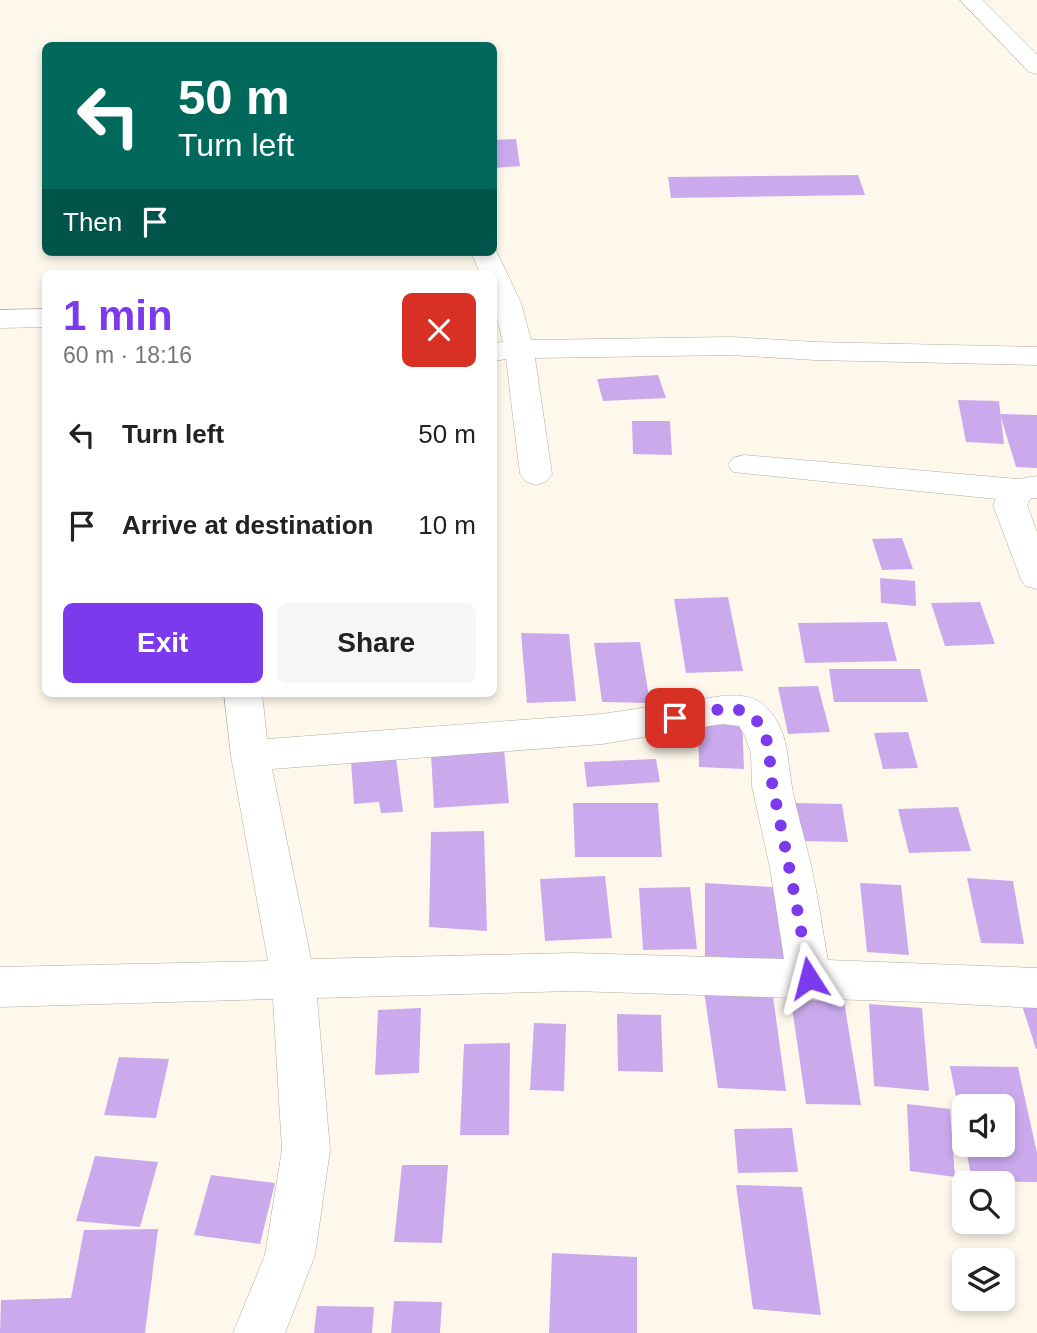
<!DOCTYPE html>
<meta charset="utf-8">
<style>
:root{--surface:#fff;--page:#f6f6f6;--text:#222;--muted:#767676;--accent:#7c3aed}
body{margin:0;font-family:Helvetica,sans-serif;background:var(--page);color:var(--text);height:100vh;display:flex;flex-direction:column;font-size:26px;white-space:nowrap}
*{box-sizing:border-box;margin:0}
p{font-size:23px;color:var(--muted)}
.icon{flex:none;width:38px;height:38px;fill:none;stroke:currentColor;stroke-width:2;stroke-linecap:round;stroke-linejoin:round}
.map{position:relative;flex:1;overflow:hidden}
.sheet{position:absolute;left:42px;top:270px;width:455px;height:427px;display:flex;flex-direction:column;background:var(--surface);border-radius:10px;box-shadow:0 4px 10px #0003}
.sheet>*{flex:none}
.hud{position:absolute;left:42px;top:42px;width:455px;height:214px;border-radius:10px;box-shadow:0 4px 10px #0003;background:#00695c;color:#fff;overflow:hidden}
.buttons{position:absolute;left:952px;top:1094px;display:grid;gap:14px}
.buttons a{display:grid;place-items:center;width:63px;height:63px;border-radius:10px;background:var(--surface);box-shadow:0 4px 10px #0003;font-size:35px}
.pin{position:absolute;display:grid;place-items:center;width:60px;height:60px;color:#fff;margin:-30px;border-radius:14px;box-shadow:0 4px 10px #0006}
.me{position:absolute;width:77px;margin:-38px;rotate:351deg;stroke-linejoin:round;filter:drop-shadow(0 0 5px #0008)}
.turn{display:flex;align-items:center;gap:24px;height:147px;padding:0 21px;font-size:32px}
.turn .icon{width:91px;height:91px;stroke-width:2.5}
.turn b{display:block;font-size:49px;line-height:60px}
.then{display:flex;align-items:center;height:66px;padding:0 21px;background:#0003;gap:14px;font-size:26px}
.round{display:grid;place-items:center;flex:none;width:74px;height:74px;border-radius:10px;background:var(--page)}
.summary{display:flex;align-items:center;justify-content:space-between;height:119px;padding:0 21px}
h1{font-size:42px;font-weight:700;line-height:52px;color:var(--accent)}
.cta{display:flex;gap:14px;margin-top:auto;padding:14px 21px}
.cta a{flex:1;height:80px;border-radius:10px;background:var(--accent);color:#fff;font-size:28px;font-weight:700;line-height:80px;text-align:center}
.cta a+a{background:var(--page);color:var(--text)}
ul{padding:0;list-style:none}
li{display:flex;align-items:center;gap:21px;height:91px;padding:0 21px}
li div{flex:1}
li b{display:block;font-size:26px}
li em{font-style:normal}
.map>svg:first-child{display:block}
.building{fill:#caaaed}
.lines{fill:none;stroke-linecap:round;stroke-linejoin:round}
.minor-casing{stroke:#b3ab9d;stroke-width:1}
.minor{fill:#fff;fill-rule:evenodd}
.route{stroke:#7c3aed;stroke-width:12;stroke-dasharray:0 21.6}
</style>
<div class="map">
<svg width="1037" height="1333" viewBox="0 0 1037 1333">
<rect width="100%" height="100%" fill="#fef8ec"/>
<g class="building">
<polygon points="516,139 520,166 494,168 494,140"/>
<polygon points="858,175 865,195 671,198 668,177"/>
<polygon points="658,375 666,398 603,401 597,379"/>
<polygon points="958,400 999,401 1004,444 966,442"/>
<polygon points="1000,414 1037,415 1037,468 1016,467"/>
<polygon points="632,421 670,421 672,455 633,454"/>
<polygon points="902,538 913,569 882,570 872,539"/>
<polygon points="880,578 915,581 916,606 881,603"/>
<polygon points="728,597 743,671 686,673 674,599"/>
<polygon points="980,602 995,644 945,646 931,603"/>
<polygon points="887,622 897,661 805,663 798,623"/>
<polygon points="521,633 569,634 576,701 527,703"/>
<polygon points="640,642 650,703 602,702 594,643"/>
<polygon points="829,669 920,669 928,702 834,702"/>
<polygon points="818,686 830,732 788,734 778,687"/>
<polygon points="721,716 742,717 744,769 699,767 698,723 721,725"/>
<polygon points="908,732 918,768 883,769 874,733"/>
<polygon points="504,749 509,803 434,808 431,753"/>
<polygon points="396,758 403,812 381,813 379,802 354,804 351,761"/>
<polygon points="656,759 660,782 587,787 584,762"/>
<polygon points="573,803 658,803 662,857 575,857"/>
<polygon points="795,803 842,804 848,842 800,841"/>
<polygon points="958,807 971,851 909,853 898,809"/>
<polygon points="484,831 487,931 429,927 431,832"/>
<polygon points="605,876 612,938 545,941 540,879"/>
<polygon points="967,878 1013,881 1024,944 981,943"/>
<polygon points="705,883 789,888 792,962 705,956"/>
<polygon points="860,883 901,885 909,955 867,952"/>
<polygon points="690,887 697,949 643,950 639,888"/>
<polygon points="772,989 786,1091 718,1088 704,991"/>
<polygon points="1037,992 1037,1049 1036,1049 1018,993"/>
<polygon points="791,1000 844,1001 861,1105 806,1104"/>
<polygon points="869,1004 922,1008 929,1091 874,1086"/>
<polygon points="421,1008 419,1073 375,1075 378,1010"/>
<polygon points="617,1014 661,1015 663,1072 618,1071"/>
<polygon points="534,1023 566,1024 564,1091 530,1090"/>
<polygon points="510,1043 509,1135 460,1135 464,1044"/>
<polygon points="119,1057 169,1059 156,1118 104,1115"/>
<polygon points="950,1066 1018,1067 1037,1153 1037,1182 972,1181 965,1144 1003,1144 1003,1106 964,1106 963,1133"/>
<polygon points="907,1104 950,1109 955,1177 910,1171"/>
<polygon points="792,1128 798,1172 738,1173 734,1129"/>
<polygon points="95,1156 158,1162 140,1227 76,1221"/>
<polygon points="402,1165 448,1165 442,1243 394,1242"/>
<polygon points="211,1175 275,1183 260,1244 194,1235"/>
<polygon points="736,1185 802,1187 821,1315 753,1309"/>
<polygon points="158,1229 145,1333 0,1333 1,1300 71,1298 84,1230"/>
<polygon points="552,1253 637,1257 637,1333 549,1333"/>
<polygon points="394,1301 442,1302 440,1333 391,1333"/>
<polygon points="317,1306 374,1307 372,1333 314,1333"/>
</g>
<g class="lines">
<g class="minor-casing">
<g id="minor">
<polygon points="960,0 983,0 1037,54 1037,74 1029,72"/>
<polygon points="494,246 521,303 531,340 731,337 815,342 1037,347 1037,365 815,360 731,355 535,358 552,474 547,481 536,485 525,481 520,474 506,359 494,361 494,343 503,342 494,306 494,273 480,273 471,252 494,252"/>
<polygon points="46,309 46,327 0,328 0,310"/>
<polygon points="744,455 1018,479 1037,476 1037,498 1031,498 1027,505 1037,532 1037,589 1025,586 1020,577 993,505 996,499 733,472 728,465 733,458"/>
<path d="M224,693h38l5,46 335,-25 120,-18c16,-1 33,-1 45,12 22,23 20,50 25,79 5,26 13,52 19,78 7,31 11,63 17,95l209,8v40l-114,-6 -350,-11 -256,7 13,152 -15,105 -30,78h-52l32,-78 17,-105 -9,-151 -273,8v-40l268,-6 -37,-205zM722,724l17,2 6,10 6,17 1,33 18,82 14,91 -211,-6 -262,6 -39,-190 330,-25z"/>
</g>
</g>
<use href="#minor" class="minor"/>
</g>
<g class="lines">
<path class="route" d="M675,718c22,-3 60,-18 78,-1 20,18 15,47 20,71 13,63 26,126 36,190"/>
</g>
</svg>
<div class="buttons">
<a><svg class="icon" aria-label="sound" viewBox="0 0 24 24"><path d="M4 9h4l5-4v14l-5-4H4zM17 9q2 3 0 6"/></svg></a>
<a><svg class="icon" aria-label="search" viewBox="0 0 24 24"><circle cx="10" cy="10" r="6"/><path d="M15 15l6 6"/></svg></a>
<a><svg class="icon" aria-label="layers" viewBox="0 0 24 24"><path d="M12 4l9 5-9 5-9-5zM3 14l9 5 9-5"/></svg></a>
</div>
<div class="pin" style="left:675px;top:718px;background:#d93025"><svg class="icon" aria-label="arrive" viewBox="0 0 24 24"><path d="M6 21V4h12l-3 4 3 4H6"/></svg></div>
<svg class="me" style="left:809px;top:978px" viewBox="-20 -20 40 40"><path d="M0-17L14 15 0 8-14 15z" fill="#7c3aed" stroke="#fff" stroke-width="4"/></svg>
<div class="hud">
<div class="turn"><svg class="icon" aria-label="left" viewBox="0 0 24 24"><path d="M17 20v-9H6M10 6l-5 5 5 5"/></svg><div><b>50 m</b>Turn left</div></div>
<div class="then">Then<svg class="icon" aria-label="arrive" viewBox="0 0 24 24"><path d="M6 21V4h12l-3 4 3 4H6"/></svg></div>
</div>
<section class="sheet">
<div class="summary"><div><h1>1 min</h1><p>60 m · 18:16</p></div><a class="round" style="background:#d93025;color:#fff"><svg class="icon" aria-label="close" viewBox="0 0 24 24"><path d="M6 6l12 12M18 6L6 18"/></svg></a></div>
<ul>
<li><svg class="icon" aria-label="left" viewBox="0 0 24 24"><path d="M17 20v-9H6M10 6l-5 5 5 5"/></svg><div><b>Turn left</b></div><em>50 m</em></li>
<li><svg class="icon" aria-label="arrive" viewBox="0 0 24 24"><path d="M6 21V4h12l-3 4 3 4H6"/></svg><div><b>Arrive at destination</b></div><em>10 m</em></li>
</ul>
<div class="cta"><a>Exit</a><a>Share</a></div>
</section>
</div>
